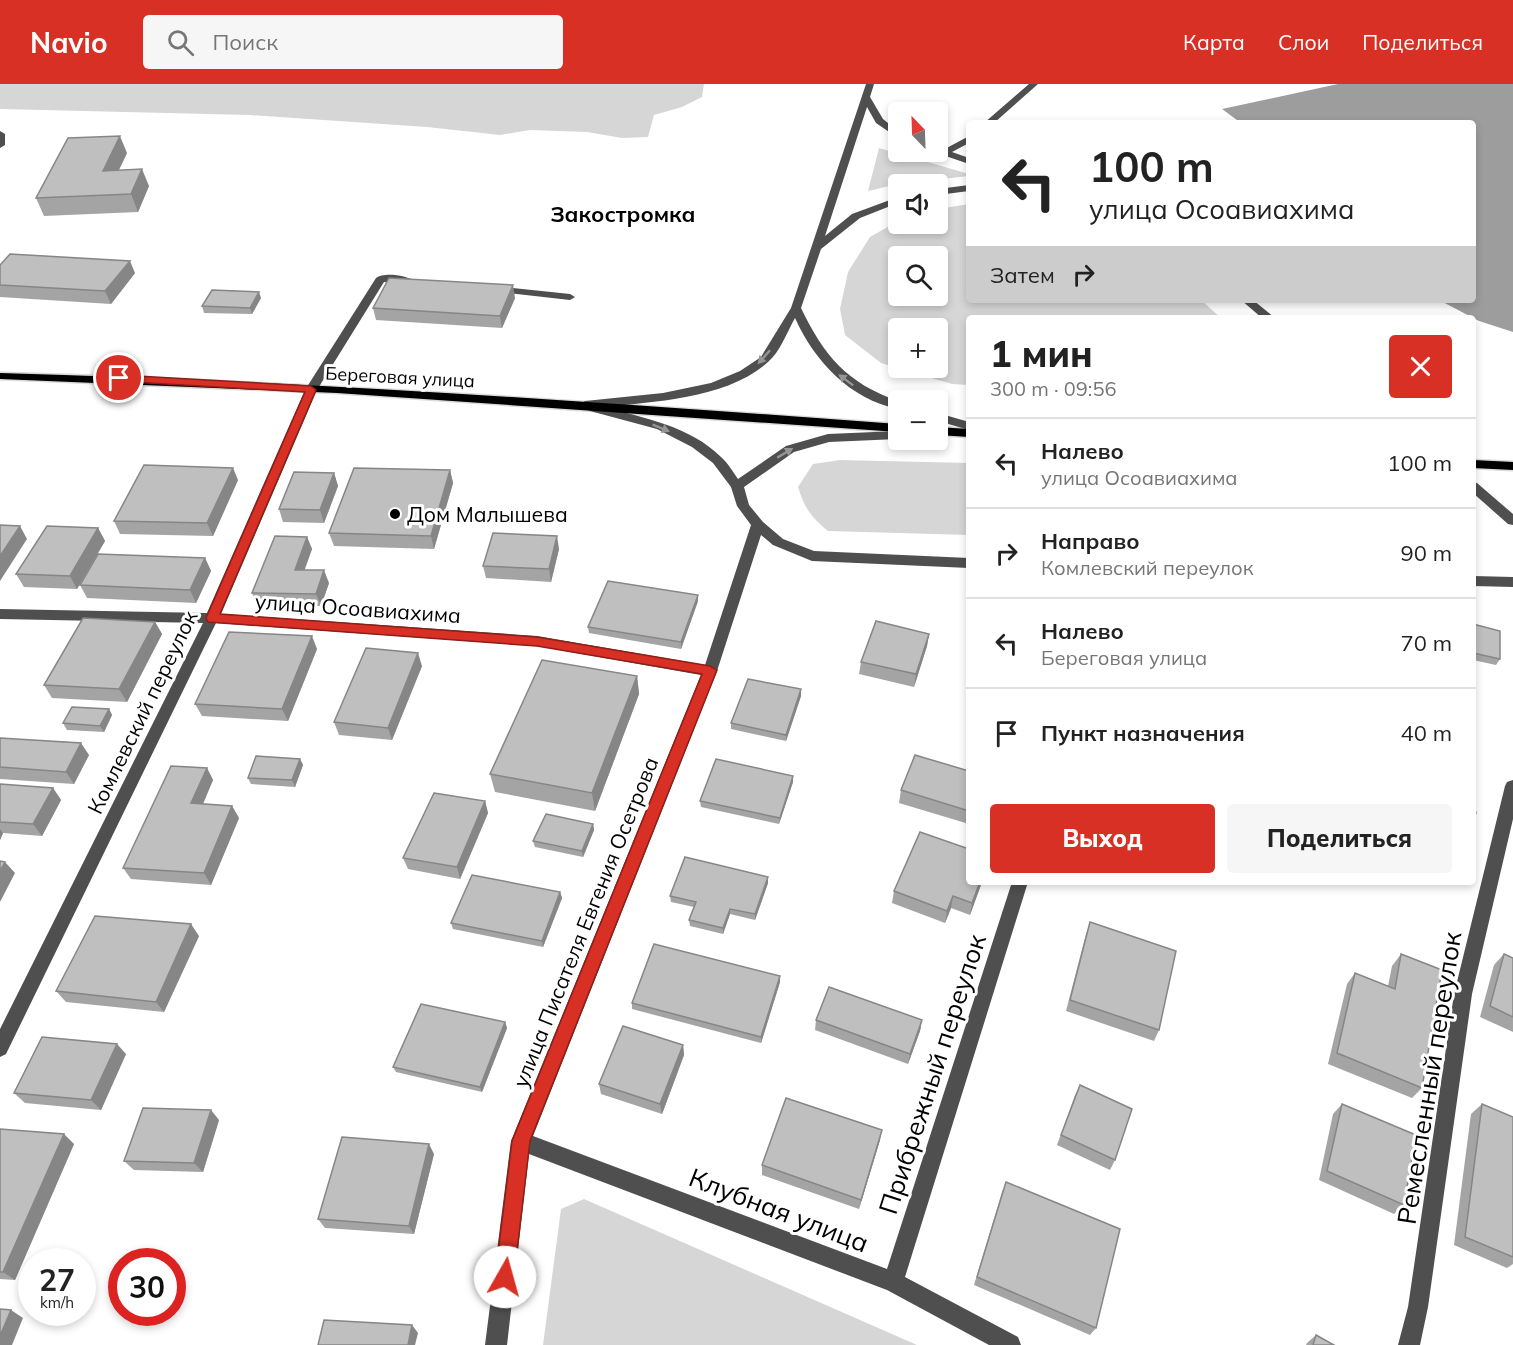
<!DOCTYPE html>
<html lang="ru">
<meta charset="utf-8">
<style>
:root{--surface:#fff;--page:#f6f6f6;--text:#222;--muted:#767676;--line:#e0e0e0;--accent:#d93025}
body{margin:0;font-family:Mulish,sans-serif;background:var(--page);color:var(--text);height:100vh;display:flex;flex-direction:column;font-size:22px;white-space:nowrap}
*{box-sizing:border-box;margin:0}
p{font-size:20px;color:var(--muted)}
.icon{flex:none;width:33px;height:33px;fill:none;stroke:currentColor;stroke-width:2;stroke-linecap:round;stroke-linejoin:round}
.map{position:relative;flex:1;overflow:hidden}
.drawer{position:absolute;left:966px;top:231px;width:510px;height:570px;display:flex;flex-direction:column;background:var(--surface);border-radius:6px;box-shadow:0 3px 9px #0003}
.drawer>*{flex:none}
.top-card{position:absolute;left:966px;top:36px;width:510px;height:183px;border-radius:6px;box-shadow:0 3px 9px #0003;background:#fff;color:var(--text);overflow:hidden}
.needle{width:39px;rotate:337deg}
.fabs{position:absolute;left:888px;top:18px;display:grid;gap:12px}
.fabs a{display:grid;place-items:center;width:60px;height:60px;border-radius:6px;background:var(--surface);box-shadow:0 3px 9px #0003;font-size:30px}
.speed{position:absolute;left:18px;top:1164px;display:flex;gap:12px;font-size:30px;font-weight:700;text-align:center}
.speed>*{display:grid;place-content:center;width:78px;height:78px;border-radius:50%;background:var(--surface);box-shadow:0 3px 9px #0003;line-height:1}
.speed small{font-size:15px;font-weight:400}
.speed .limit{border:9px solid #d22;background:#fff;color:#111}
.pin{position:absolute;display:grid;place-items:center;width:51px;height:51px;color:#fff;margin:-26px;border:3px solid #fff;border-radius:50%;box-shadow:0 2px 6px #0007}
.me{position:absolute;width:66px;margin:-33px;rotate:7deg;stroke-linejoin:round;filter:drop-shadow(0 0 4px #0008)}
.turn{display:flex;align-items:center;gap:21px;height:126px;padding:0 24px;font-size:27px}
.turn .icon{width:78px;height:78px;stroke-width:2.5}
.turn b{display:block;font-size:42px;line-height:51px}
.then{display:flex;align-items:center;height:57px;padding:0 24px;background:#0003;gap:12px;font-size:22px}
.round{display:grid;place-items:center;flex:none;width:63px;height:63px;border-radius:6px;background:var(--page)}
.summary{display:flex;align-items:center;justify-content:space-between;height:102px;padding:0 24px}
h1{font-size:36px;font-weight:800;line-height:45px}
.button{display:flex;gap:12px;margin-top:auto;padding:12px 24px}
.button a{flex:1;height:69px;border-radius:6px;background:var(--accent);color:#fff;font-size:24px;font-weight:800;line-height:69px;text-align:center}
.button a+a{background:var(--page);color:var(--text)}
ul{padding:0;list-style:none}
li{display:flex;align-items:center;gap:18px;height:90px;padding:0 24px;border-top:2px solid var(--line)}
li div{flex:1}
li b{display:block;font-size:22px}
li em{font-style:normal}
header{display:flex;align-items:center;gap:36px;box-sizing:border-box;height:84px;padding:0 30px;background:var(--accent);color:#fff}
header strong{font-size:28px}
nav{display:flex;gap:33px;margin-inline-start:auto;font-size:21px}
.search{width:420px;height:54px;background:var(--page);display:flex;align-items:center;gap:15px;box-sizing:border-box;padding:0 21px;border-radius:6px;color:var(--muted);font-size:22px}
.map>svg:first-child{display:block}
.green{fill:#d6d6d6;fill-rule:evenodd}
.water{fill:#9d9d9d}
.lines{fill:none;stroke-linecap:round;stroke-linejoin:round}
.major-casing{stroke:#dbdbdb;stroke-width:3}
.minor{fill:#4f4f4f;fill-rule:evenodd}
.major{fill:#000;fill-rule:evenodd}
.wall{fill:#a4a4a4}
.shaded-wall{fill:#868686}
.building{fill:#bfbfbf;stroke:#868686;stroke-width:1.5}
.oneway{fill:#959595}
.route{fill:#d93025;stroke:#8d1f18;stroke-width:1.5}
.poi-dot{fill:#000;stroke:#fff;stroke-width:2}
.labels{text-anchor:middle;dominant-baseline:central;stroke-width:6;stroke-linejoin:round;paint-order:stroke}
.far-street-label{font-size:18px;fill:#000;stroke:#fff}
.poi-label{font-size:21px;fill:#000;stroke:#fff;text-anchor:start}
.street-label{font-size:21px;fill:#000;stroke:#fff}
.far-district-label{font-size:22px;font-weight:bold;fill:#000;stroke:#fff}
.near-street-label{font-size:26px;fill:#000;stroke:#fff}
</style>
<header>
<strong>Navio</strong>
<div class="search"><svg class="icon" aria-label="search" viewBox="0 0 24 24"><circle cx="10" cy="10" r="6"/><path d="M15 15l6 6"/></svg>Поиск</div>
<nav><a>Карта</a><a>Слои</a><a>Поделиться</a></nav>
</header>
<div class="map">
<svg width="1513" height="1261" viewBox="0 0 1513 1261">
<rect width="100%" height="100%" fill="#fff"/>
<g class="green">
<polygon points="0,0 704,0 702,13 682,23 654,31 648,53 622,54 587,48 530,46 500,51 427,43 250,31 0,25"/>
<polygon points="879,64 969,90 969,92 898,100 868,107"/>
<path d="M969,120v96h232l20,18h-252v67l-17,-1 -71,-21 -36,-28 -5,-26 8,-37 22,-35 28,-16v3h40v-15zM898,172h40v40h-40zM898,244h40v40h-40z"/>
<path d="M840,376l129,3v72l-141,-4c-17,-14 -23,-22 -30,-44l15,-23z"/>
<polygon points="584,1115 917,1261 918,1261 543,1261 561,1125"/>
</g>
<polygon class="water" points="1338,0 1513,0 1513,248 1479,237 1439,216 1473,216 1473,39 1241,39 1222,25"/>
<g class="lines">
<g class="major-casing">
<g id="major">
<path d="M0,289c300,8 599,29 898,51v8l-561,-39 -337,-14z"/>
<polygon points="938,343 969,345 969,353 938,351"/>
<polygon points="1473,376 1513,378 1513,386 1473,384"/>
</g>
</g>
<g class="minor">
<path d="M866,0h8l-4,13 13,22 15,12v7l-22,-15 -9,-16 -42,129 27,-22 46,-17v6l-38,15 -39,31 -20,59c23,48 46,75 97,93v8c-48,-10 -83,-47 -103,-91 -8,14 -15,34 -27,44 -39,36 -114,40 -165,45 41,11 87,19 118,50 7,6 12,15 17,22l48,-33 42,-12 70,-3v8l-69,3 -35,10 -50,35 5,18 14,17 20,17 31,12 155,7v10l-157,-7 -39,-16 -12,-10 -44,136 -184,465 354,133 125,-387h16l-123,395 113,60 3,8h-32l-102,-55 -358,-136 -22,191h-22l26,-204 190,-466 -164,-29 -321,-23 -210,431 -6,3v-28l203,-406 -203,-4v-10l207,4 98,-223 71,-112c7,-6 31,-3 38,3l-5,3 -25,-2 -67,108 -96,224 316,22 168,29 46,-140 -14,-19 -6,-19 -18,-24 -21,-16 -35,-18 -67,-18 -11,-6 6,-4 78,-8 48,-10 29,-12 21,-14 30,-49z"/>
<polygon points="1029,0 1038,0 994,39 984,39"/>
<polygon points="0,47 5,50 5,61 0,64"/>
<polygon points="969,52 969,59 952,68 969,74 969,80 934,68 938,68 938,64 943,66"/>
<polygon points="969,101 969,107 938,111 938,105"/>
<polygon points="495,202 570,210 575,213 570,216 491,207 491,203"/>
<polygon points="1241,216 1253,216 1275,234 1262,234"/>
<polygon points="938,329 969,338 969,346 938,337"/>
<polygon points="1473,398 1477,399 1513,430 1513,441 1508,440 1473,409"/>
<polygon points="1473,492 1513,493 1513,503 1473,502"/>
<polygon points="1513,696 1513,735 1472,910 1428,1223 1420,1261 1398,1261 1408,1223 1454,910 1505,702 1507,698"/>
</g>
<use href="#major" class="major"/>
</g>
<g class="wall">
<polygon points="127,69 119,86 149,102 138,128 44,132 36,114"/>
<polygon points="0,181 135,189 111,220 0,213"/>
<polygon points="261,214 252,230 204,229 202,222"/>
<polygon points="515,214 502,244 376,236 373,224"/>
<polygon points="450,386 453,399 434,465 334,462 329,449"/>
<polygon points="334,389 338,402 324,439 283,438 279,425"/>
<polygon points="238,396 213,452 120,450 114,437"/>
<polygon points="98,444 105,457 77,505 24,503 16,490"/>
<polygon points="307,453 312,465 304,486 329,499 321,522 258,522 252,509"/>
<polygon points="559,465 551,498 486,494 483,482"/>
<polygon points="205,474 211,487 196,519 87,514 80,501"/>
<polygon points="698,517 681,565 589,549 588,543"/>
<polygon points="155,538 162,550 127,618 52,614 44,601"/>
<polygon points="1473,540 1500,575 1496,581 1473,576"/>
<polygon points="929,550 927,562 914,603 859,590 861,578"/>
<polygon points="317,565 288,637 202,632 195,620"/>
<polygon points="422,582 392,656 339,651 334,638"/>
<polygon points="637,592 639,610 595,727 495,708 490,690"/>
<polygon points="801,612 786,657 731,645 731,639"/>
<polygon points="109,625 112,631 104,648 67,646 63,639"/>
<polygon points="0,654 89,671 74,700 0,695"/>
<polygon points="300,675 303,681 295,703 251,700 248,694"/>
<polygon points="207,684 213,696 203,720 232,722 239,734 211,801 131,795 123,784"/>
<polygon points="969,687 969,740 899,719 901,706"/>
<polygon points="793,698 779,740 701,723 700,717"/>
<polygon points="0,700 53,704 61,716 42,752 3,749 0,756"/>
<polygon points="485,717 488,729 460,795 408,785 403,774"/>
<polygon points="593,740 594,746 583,773 535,763 533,757"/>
<polygon points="982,798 970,831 951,824 945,839 892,819 894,807"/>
<polygon points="768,799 755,836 730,830 723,850 690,842 689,836 694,823 671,818 670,812"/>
<polygon points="560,808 562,814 543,863 453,845 451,839"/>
<polygon points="1090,838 1159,946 1154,957 1066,927 1086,850"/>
<polygon points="199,852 164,928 66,918 56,907"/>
<polygon points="1401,870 1422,1004 1412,1014 1328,980 1347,900 1355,889 1388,902 1392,882"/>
<polygon points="1504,870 1513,874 1513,948 1480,933 1494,881"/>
<polygon points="780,892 780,898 761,959 632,925 632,919"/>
<polygon points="816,936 922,936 920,947 908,980 815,946"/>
<polygon points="505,938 507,944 482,1008 396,988 393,983"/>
<polygon points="683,961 684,971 662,1030 601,1010 599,1000"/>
<polygon points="126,970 101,1026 25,1019 14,1009"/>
<polygon points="1080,1001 1115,1076 1110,1086 1057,1061 1075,1011"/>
<polygon points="1342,1020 1404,1121 1394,1130 1319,1096 1333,1030"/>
<polygon points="1482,1020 1513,1033 1513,1180 1507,1184 1454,1161 1471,1030"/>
<polygon points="219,1036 203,1088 134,1086 124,1077"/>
<polygon points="0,1045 74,1060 15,1196 0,1195"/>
<polygon points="880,1056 859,1125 762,1091 762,1081"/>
<polygon points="434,1070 414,1150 325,1144 318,1135"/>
<polygon points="1006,1098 1096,1244 1090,1251 974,1201 1002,1108"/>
<polygon points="1316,1251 1334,1261 1306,1261 1307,1259"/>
</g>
<g class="shaded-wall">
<polygon points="120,52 127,69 110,104 103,87"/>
<polygon points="142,85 149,102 138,128 131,110"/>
<polygon points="130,177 135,189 111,220 105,207"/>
<polygon points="513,201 515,214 502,244 500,232"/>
<polygon points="259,208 261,214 252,230 250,224"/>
<polygon points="233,384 238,396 213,452 207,439"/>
<polygon points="450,386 453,399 434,465 431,452"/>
<polygon points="334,389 338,402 324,439 320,426"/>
<polygon points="20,442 27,455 0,497 0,472"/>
<polygon points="98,444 105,457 77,505 70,492"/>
<polygon points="557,452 559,465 551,498 549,485"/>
<polygon points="307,453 312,465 300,499 295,486"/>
<polygon points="205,474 211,487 196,519 190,506"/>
<polygon points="324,486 329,499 321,522 316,510"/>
<polygon points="698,511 698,517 681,565 681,558"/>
<polygon points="155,538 162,550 127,618 119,605"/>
<polygon points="929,550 927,562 914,603 916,590"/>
<polygon points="312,552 317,565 288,637 282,625"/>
<polygon points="418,569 422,582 392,656 388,644"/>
<polygon points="637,592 639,610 595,727 592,709"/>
<polygon points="801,605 801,612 786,657 786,651"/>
<polygon points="109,625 112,631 104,648 100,642"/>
<polygon points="81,659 89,671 74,700 66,688"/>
<polygon points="300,675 303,681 295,703 292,696"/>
<polygon points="207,684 213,696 198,731 191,719"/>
<polygon points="793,692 793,698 779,740 780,734"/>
<polygon points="53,704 61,716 42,752 33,740"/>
<polygon points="485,717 488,729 460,795 457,783"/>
<polygon points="232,722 239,734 211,801 204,789"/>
<polygon points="593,740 594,746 583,773 582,767"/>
<polygon points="0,745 3,749 0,756"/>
<polygon points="5,778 15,789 0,818 0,787"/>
<polygon points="768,793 768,799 755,836 755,830"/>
<polygon points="980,798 982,798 970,831 972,819"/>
<polygon points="560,808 562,814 543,863 542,857"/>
<polygon points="953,812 951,824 945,839 947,827"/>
<polygon points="730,825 730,830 723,850 723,844"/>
<polygon points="191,840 199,852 164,928 156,918"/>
<polygon points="780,892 780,898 761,959 761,953"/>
<polygon points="922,936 920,947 908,980 910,970"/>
<polygon points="505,938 507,944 482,1008 480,1003"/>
<polygon points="117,960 126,970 101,1026 91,1016"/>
<polygon points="683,961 684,971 662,1030 660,1020"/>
<polygon points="211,1026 219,1036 203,1088 194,1079"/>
<polygon points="882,1046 880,1056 859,1125 861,1116"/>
<polygon points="64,1050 74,1060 15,1196 3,1188"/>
<polygon points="429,1060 434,1070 414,1150 409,1142"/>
<polygon points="11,1226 23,1234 12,1261 0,1261 0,1252"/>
<polygon points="412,1241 418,1249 415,1261 408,1261"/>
</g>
<g class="building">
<polygon points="120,52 103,87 142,85 131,110 36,114 68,54"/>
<polygon points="10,170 130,177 105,207 0,201 0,181"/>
<polygon points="389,194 513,201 500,232 373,224"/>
<polygon points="212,206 259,208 250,224 202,222"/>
<polygon points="144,381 233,384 207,439 114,437"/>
<polygon points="354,384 450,386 431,452 329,449"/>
<polygon points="294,388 334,389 320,426 279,425"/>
<polygon points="0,441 20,442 0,472"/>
<polygon points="47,442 98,444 70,492 16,490"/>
<polygon points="493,449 557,452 549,485 483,482"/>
<polygon points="275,452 307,453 295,486 324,486 316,510 252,509"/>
<polygon points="98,470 205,474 190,506 80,501"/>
<polygon points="608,497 698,511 681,558 588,543"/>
<polygon points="83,534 155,538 119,605 44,601"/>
<polygon points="876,537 929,550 916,590 861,578"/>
<polygon points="1473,540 1500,547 1500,575 1473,569"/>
<polygon points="229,548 312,552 282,625 195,620"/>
<polygon points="366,564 418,569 388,644 334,638"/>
<polygon points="542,576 637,592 592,709 490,690"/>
<polygon points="748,595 801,605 786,651 731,639"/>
<polygon points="72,623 109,625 100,642 63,639"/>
<polygon points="0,654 81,659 66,688 0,683"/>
<polygon points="915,671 969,687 969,727 901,706"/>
<polygon points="256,672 300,675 292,696 248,694"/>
<polygon points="716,675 793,692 780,734 700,717"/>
<polygon points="171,682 207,684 191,719 232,722 204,789 123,784"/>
<polygon points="0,700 53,704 33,740 0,738"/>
<polygon points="434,709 485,717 457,783 403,774"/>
<polygon points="1473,726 1476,728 1473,741"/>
<polygon points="546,730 593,740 582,767 533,757"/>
<polygon points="920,748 969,765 969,798 980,798 972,819 953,812 947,827 894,807"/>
<polygon points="685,773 768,793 755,830 730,825 723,844 689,836 696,818 670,812"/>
<polygon points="0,777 5,778 0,787"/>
<polygon points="472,791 560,808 542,857 451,839"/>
<polygon points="95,832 191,840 156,918 56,907"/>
<polygon points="1090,838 1176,867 1159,946 1070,916"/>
<polygon points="654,860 780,892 761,953 632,919"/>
<polygon points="1401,870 1442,886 1422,1004 1337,969 1355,889 1395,905"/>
<polygon points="1504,870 1513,874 1513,933 1490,922"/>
<polygon points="829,903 922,936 910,970 816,936"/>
<polygon points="421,920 505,938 480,1003 393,983"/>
<polygon points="623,942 683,961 660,1020 599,1000"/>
<polygon points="42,953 117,960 91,1016 14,1009"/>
<polygon points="1080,1001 1132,1025 1115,1076 1061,1051"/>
<polygon points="786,1014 882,1046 861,1116 762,1081"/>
<polygon points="1342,1020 1416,1051 1404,1121 1327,1087"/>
<polygon points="1482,1020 1513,1033 1513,1173 1465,1153"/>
<polygon points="143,1024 211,1026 194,1079 124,1077"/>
<polygon points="0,1045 64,1050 3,1188 0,1188"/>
<polygon points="342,1053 429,1060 409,1142 318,1135"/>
<polygon points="1006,1098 1120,1145 1096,1244 977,1193"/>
<polygon points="0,1225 11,1226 0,1252"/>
<polygon points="324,1236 412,1241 408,1261 318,1261"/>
<polygon points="1316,1251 1334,1261 1313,1261"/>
</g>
<defs><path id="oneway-solid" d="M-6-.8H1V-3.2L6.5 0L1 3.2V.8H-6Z" transform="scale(1.5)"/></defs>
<g class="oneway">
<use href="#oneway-solid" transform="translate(764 273) rotate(132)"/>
<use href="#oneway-solid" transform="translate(846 296) rotate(-143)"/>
<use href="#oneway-solid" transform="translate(661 344) rotate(22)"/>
<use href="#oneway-solid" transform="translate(785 369) rotate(-31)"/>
</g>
<polygon class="route" points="119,291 311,302 316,306 220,530 537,553 710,582 717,586 530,1057 514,1193 511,1199 505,1202 498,1199 495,1193 512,1057 702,590 537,562 208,538 206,534 305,308 115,297 115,292"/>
<circle class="poi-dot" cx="395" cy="430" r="6"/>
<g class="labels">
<g class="far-street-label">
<text transform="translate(400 293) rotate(3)">Береговая улица</text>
</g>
<g class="poi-label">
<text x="407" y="430">Дом Малышева</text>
</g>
<g class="street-label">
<text transform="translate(358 524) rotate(4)">улица Осоавиахима</text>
<text transform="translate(142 628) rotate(-64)">Комлевский переулок</text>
<text transform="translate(585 838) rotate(-68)">улица Писателя Евгения Осетрова</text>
</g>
<g class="far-district-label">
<text x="623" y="130">Закостромка</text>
</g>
<g class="near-street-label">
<text transform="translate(932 990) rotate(-72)">Прибрежный переулок</text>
<text transform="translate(1429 994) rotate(-81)">Ремесленный переулок</text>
<text transform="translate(779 1126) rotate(21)">Клубная улица</text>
</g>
</g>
</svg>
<div class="fabs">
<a><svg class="needle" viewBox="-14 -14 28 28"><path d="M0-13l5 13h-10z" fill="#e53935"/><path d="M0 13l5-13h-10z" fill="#767676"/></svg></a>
<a><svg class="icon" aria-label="sound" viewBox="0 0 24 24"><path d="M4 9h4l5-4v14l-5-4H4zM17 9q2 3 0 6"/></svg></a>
<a><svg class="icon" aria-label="search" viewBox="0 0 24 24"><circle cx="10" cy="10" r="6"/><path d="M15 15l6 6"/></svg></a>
<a>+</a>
<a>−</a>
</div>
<div class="speed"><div>27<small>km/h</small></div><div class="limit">30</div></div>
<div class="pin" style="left:119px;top:294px;background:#d93025"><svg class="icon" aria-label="arrive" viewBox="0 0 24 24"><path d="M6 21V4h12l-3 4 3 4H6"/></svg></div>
<svg class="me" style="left:505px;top:1193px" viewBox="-20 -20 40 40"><circle r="19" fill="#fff"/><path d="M0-13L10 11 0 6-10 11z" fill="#d93025"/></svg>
<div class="top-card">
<div class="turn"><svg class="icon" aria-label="left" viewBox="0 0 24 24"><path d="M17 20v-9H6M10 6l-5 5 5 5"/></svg><div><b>100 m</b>улица Осоавиахима</div></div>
<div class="then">Затем<svg class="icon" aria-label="right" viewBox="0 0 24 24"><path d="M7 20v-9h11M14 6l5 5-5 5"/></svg></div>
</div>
<section class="drawer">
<div class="summary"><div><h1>1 мин</h1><p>300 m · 09:56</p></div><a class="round" style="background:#d93025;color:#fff"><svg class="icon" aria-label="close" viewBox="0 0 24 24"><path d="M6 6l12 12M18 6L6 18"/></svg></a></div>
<ul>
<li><svg class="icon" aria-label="left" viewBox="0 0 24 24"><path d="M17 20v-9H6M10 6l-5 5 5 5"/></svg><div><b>Налево</b><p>улица Осоавиахима</p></div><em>100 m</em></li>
<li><svg class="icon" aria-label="right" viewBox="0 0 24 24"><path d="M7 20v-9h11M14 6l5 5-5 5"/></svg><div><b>Направо</b><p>Комлевский переулок</p></div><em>90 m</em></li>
<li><svg class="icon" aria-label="left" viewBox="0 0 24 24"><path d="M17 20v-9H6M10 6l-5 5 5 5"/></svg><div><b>Налево</b><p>Береговая улица</p></div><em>70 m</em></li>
<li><svg class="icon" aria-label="arrive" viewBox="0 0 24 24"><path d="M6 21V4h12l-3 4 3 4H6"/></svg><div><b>Пункт назначения</b></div><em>40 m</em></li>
</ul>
<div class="button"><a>Выход</a><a>Поделиться</a></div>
</section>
</div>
